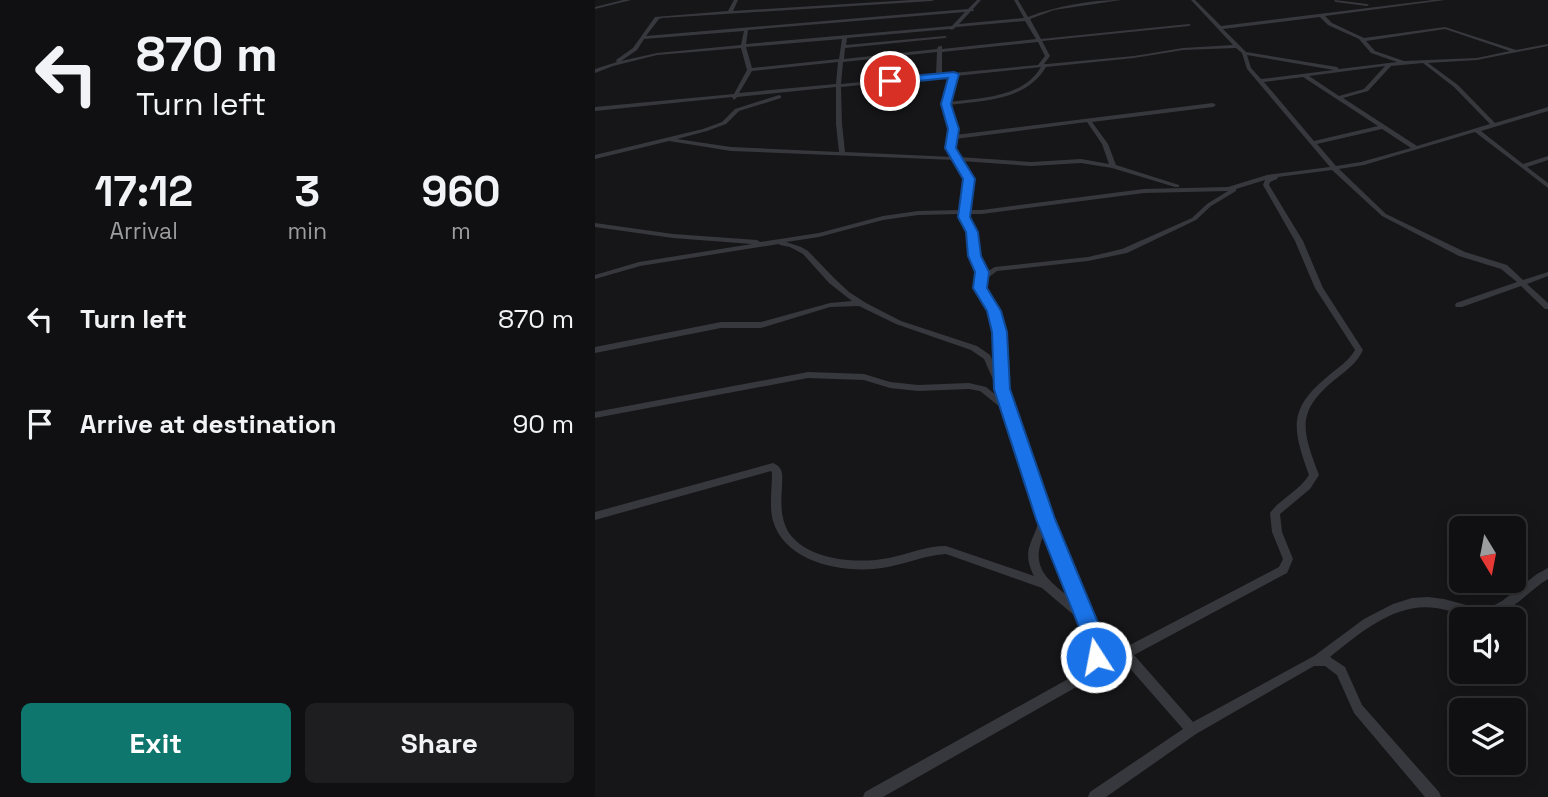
<!DOCTYPE html>
<style>
:root{--surface:#101012;--page:#1e1e20;--text:#f1f3f6;--muted:#9c9d9f;--line:#303032;--accent:#0f766e}
body{margin:0;font-family:"Space Grotesk",sans-serif;background:var(--page);color:var(--text);height:100vh;display:flex;flex-direction:column;font-size:26px;white-space:nowrap}
*{box-sizing:border-box;margin:0}
p{font-size:23px;color:var(--muted)}
.icon{flex:none;width:38px;height:38px;fill:none;stroke:currentColor;stroke-width:2;stroke-linecap:round;stroke-linejoin:round}
.map{position:relative;flex:1;overflow:hidden}
.details{display:flex;flex-direction:column;background:var(--surface);width:595px}
.details>*{flex:none}
.hud{background:#101012;color:var(--text);overflow:hidden}
.needle{width:46px;rotate:170deg}
.controls{position:absolute;left:854px;top:516px;display:grid;gap:14px}
.controls a{display:grid;place-items:center;width:77px;height:77px;border-radius:10px;background:var(--surface);box-shadow:0 4px 18px #0003,0 0 0 2px var(--line);font-size:35px}
.pin{position:absolute;display:grid;place-items:center;width:60px;height:60px;color:#fff;margin:-30px;border:4px solid #fff;border-radius:50%;box-shadow:0 2px 7px #0007}
.me{position:absolute;width:77px;margin:-38px;rotate:349deg;stroke-linejoin:round;filter:drop-shadow(0 0 5px #0008)}
.turn{display:flex;align-items:center;gap:24px;height:147px;padding:0 21px;font-size:32px}
.turn .icon{width:91px;height:91px;stroke-width:2.5}
.turn b{display:block;font-size:49px;line-height:60px}
.eta{display:flex;justify-content:space-evenly;align-items:center;height:119px;text-align:center}
.eta b{font-size:42px;font-weight:700;line-height:49px}
.primary-button{display:flex;gap:14px;margin-top:auto;padding:14px 21px}
.primary-button a{flex:1;height:80px;border-radius:10px;background:var(--accent);color:#fff;font-size:28px;font-weight:700;line-height:80px;text-align:center}
.primary-button a+a{background:var(--page);color:var(--text)}
ul{padding:0;list-style:none}
li{display:flex;align-items:center;gap:21px;height:105px;padding:0 21px}
li div{flex:1}
li b{display:block;font-size:26px}
li em{font-style:normal}
main{display:flex;flex:1;min-height:0}
.map>svg:first-child{display:block}
.lines{fill:none;stroke-linecap:round;stroke-linejoin:round}
.minor{fill:#37383d;fill-rule:evenodd}
.route{fill:#1a73e8;stroke:#114b97;stroke-width:2}
</style>
<main>
<section class="details">
<div class="hud">
<div class="turn"><svg class="icon" aria-label="left" viewBox="0 0 24 24"><path d="M17 20v-9H6M10 6l-5 5 5 5"/></svg><div><b>870 m</b>Turn left</div></div>
</div>
<div class="eta">
<div><b>17:12</b><p>Arrival</p></div>
<div><b>3</b><p>min</p></div>
<div><b>960</b><p>m</p></div>
</div>
<ul>
<li><svg class="icon" aria-label="left" viewBox="0 0 24 24"><path d="M17 20v-9H6M10 6l-5 5 5 5"/></svg><div><b>Turn left</b></div><em>870 m</em></li>
<li><svg class="icon" aria-label="arrive" viewBox="0 0 24 24"><path d="M6 21V4h12l-3 4 3 4H6"/></svg><div><b>Arrive at destination</b></div><em>90 m</em></li>
</ul>
<div class="primary-button"><a>Exit</a><a>Share</a></div>
</section>
<div class="map">
<svg width="953" height="797" viewBox="0 0 953 797">
<rect width="100%" height="100%" fill="#161618"/>
<g class="lines">
<g class="minor">
<polygon points="28,0 36,0 0,9 0,7"/>
<path d="M139,0h4l-5,11 178,-11h23l-2,1 -270,17 -3,1 -13,17 322,-27 9,-9h4l-8,9 1,2h-3l-12,13 65,-6 -10,-18h4l10,17c29,-11 62,-17 93,-17l-67,10 -24,9 11,20 148,-15 2,1 -2,1 -147,15 8,15 -6,8h3l87,-8 49,-8 50,-3 -42,-45h4l26,26 212,-26h12l-120,16 7,7 32,15 81,-11 71,23 32,-6v2l-71,14 -49,3 30,22 37,38 53,-16v4l-67,20 42,33 25,-8v4l-21,7 21,16v5l-73,-56 -111,33 -25,4 47,45 79,38 42,13 16,15 25,-8v4l-21,8 21,19v6h-3l-24,-23 -59,21h-6l-1,-2 1,-2 61,-21 -16,-13 -42,-13 -77,-40 -50,-46 -54,7 -1,2 -7,3 -1,3 34,56 20,47 40,62c-6,13 -15,19 -26,28 -42,33 -35,52 -18,97l-9,14 -30,25 2,18 11,27 -6,14 -153,82 59,67 121,-66 50,-37 29,-15 19,-6 16,-1 16,2 33,9 14,-1 11,-6 35,-27 11,-6v11c-20,12 -35,33 -59,38 -17,4 -36,-7 -53,-9 -41,-6 -76,25 -106,49l15,10 17,38 77,87 2,5h-16l-71,-84 -17,-38 -12,-9h-11l-118,68 -90,63h-18l2,-5 93,-63 -70,-80 -13,-11c5,14 0,26 -6,39l-211,120h-20l2,-5 221,-123 4,-11v-16l-8,-20 -40,-34 -96,-34c-20,1 -38,9 -58,13 -38,8 -102,-2 -115,-46 -4,-15 -1,-32 -1,-48l-1,-2 -176,49v-8l178,-49c4,2 6,3 8,7 2,5 1,11 1,16 -1,16 -2,32 7,47 20,28 69,31 100,25 19,-4 37,-12 57,-12l88,30c-16,-31 6,-37 5,-65l-34,-100 -25,-20 -11,-2 -51,2 -28,-3 -26,-8 -56,-2 -213,40v-6l213,-40 56,2 26,8 28,3 51,-2 17,4 15,12 -3,-12 -3,-3 -11,-25 -13,-9 -75,-26 -37,-18 -29,1 -69,21h-40l-126,25v-6l126,-25h40l69,-19 22,-2 -23,-18 -26,-29 -13,-7 -10,-2 -1,-1 -139,22 -45,13v-4l44,-13 113,-18 -79,-6 -78,-11v-4l78,11 84,6 3,2 59,-9 64,-17 35,-5 44,-1 4,-31 -11,-19 -224,-9 -62,-10 -74,18v-4l108,-26 19,-7 13,-13 44,-14 2,1v2l-42,13 -13,13 -19,7 -30,8 54,8 108,5 -3,-28v-37l-99,10 -3,3 -2,-3 -137,14v-4l139,-13 13,-24 -6,-22 -84,7 -44,11 -18,7v-4l22,-7 -1,-2 17,-12 22,-31 73,-6zM370,12l-13,14 -206,18 2,-14zM725,17l8,8 31,14 12,14 26,9 -58,7 -2,-2 -91,-15 -23,-23zM430,21l11,18 -94,10v-3h-2l-2,1 -1,2 -93,10 1,-11 100,-10 2,-1 -2,-1 -99,9 1,-7 103,-9 2,1 4,-3zM850,29l65,22 -33,7 -73,3 -29,-10 -9,-10zM149,31l-3,14 -84,8 -36,8 16,-11 7,-11zM247,39l-3,20 -87,9 -6,-21zM443,42l7,14 -7,9 -96,9v-22zM641,48l6,5 5,16 83,98 -63,8 -39,12 -84,2 -162,21h-14l4,-31 -11,-18 70,5 50,-3 31,5 63,19h4v-2l-63,-20 -8,-21 -16,-22 121,-15 3,-2 -3,-2 -258,32 1,-6 -7,-24c35,-5 77,-4 97,-38l88,-9 49,-8zM342,52l-1,23 -95,9 2,-22zM652,55l87,15 -73,9 -10,-11zM243,62l-2,22 -97,9 13,-22zM828,63l31,24 36,37 -73,22 -74,-48 25,-7 23,-25zM790,66l-21,23 -25,7 -30,-20zM446,67c-18,31 -60,31 -92,35l7,-26zM356,76l-8,28 7,25 -2,19 5,9 -108,-5 -3,-28 -1,-37zM708,77l75,49 -64,15 -50,-59zM492,122l15,22 7,20 -28,-5 -50,3 -72,-5 -5,-9 1,-9zM787,129l29,19 -50,14 -25,4 -19,-22zM670,180l-2,5 32,56 20,47 40,62c-7,12 -18,18 -28,27 -40,33 -34,53 -18,98 -10,16 -28,23 -39,38l2,19 11,27 -4,8 -153,80 -35,-31 -42,-99v-6l-43,-122 -2,-57 -6,-21 -14,-23 1,-8 12,-9 91,-10 39,-8 69,-33 15,-14 25,-15v-2zM633,191l-21,13 -15,14 -70,31 -34,8 -93,10 -9,5 -8,-16 -3,-24 -8,-15 1,-3h14l162,-21zM366,214v3l8,15 1,24 8,16 -2,16 14,23 6,21 1,38 -7,-15 -13,-9 -76,-25 -35,-18 -17,-11 -14,-13 -27,-28 -7,-4 -15,-5 33,-5 64,-17 35,-5zM450,532l29,69c-26,-21 -46,-33 -29,-69z"/>
<polygon points="740,0 772,4 774,5 772,6 741,2 739,1"/>
</g>
</g>
<polygon class="route" points="359,72 364,74 356,104 364,129 361,148 380,179 375,217 383,232 386,256 394,272 392,288 406,311 412,332 415,389 460,519 511,642 512,657 509,664 501,667 494,664 490,642 441,519 399,389 397,332 392,311 378,288 380,272 373,256 371,232 363,217 368,179 350,148 353,129 346,104 353,78 295,84 290,81 295,78"/>
</svg>
<div class="controls">
<a><svg class="needle" viewBox="-14 -14 28 28"><path d="M0-13l5 13h-10z" fill="#e53935"/><path d="M0 13l5-13h-10z" fill="#9c9d9f"/></svg></a>
<a><svg class="icon" aria-label="sound" viewBox="0 0 24 24"><path d="M4 9h4l5-4v14l-5-4H4zM17 9q2 3 0 6"/></svg></a>
<a><svg class="icon" aria-label="layers" viewBox="0 0 24 24"><path d="M12 4l9 5-9 5-9-5zM3 14l9 5 9-5"/></svg></a>
</div>
<div class="pin" style="left:295px;top:81px;background:#d93025"><svg class="icon" aria-label="arrive" viewBox="0 0 24 24"><path d="M6 21V4h12l-3 4 3 4H6"/></svg></div>
<svg class="me" style="left:501px;top:657px" viewBox="-20 -20 40 40"><circle r="17" fill="#1a73e8" stroke="#fff" stroke-width="3"/><path d="M0-11L8 9 0 5-8 9z" fill="#fff"/></svg>
</div>
</main>
